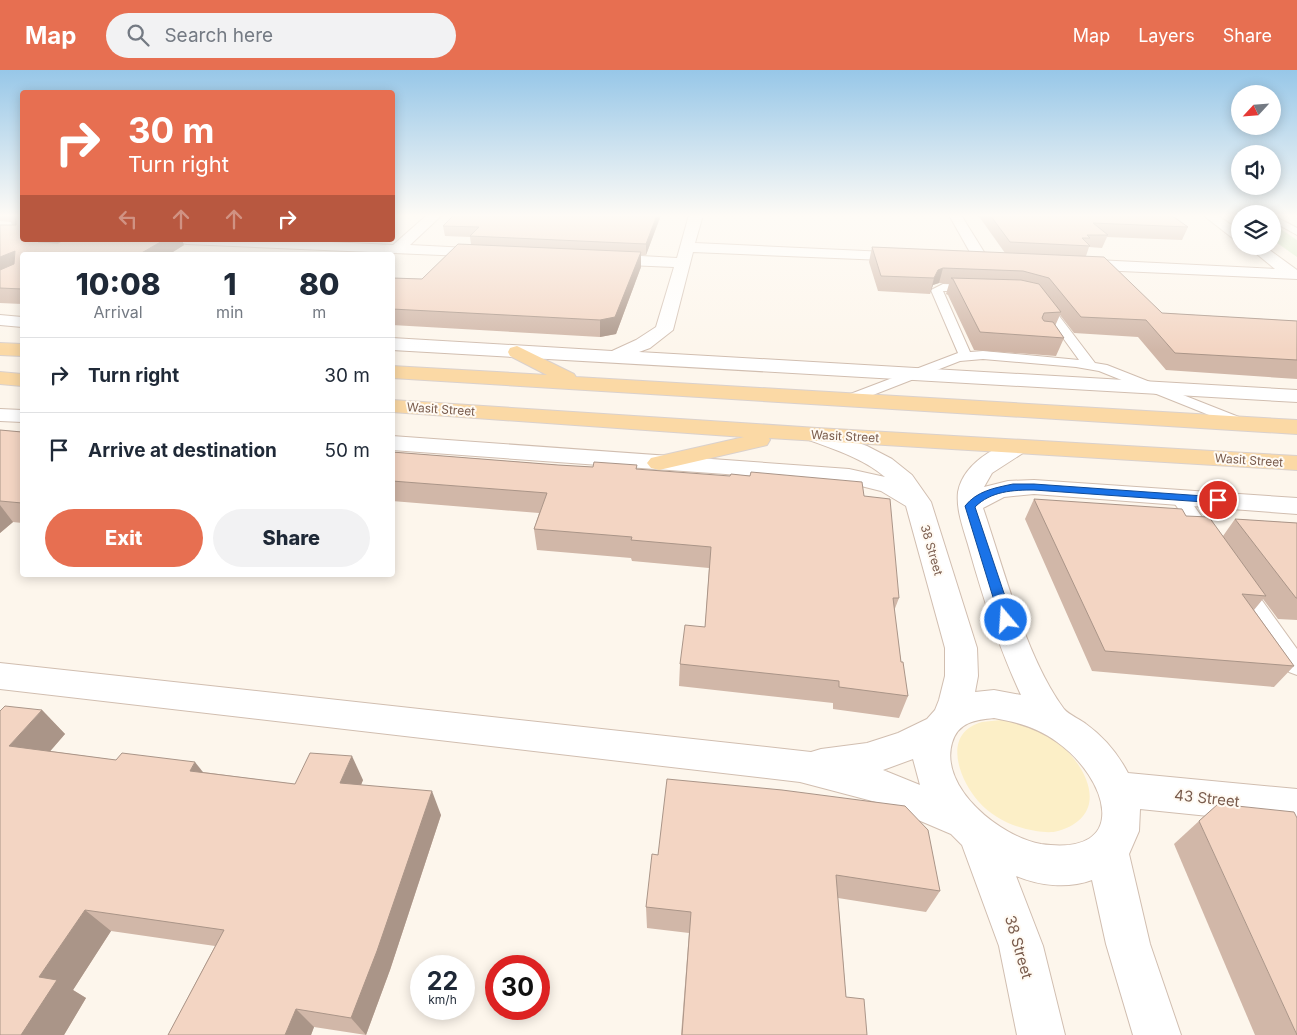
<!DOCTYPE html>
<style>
:root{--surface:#fff;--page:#f2f2f3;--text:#1f2937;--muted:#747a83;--line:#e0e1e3;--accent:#e76f51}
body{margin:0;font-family:Inter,sans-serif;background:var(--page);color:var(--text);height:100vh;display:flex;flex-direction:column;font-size:19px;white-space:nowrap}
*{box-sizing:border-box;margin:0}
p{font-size:16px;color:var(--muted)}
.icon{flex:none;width:28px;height:28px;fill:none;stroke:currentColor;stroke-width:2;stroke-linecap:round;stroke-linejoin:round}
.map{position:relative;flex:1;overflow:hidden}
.panel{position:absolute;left:20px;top:182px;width:375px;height:325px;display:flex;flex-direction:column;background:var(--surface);border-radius:5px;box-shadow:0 2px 12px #0003}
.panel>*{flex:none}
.hud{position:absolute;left:20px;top:20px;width:375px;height:152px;border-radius:5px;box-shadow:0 2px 12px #0003;background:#e76f51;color:#fff;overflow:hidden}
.needle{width:32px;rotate:244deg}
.controls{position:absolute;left:1231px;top:15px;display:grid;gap:10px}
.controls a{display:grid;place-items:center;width:50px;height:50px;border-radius:50%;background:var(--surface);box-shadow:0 2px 12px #0003;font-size:25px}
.speed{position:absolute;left:410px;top:885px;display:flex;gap:10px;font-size:25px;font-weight:700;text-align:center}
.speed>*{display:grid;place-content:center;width:65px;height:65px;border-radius:50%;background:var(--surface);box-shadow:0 2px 12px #0003;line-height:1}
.speed small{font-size:12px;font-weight:400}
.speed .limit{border:8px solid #d22;background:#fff;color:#111}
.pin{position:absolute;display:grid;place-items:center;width:42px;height:42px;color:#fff;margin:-21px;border:2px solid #fff;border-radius:50%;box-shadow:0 1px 5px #0007}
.me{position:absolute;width:55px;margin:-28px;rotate:342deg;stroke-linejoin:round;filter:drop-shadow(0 0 4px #0008)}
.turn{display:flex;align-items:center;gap:18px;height:105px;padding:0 25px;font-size:22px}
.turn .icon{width:65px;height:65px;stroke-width:2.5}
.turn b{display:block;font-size:35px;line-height:42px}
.lanes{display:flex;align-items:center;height:48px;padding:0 25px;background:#0003;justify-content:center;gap:25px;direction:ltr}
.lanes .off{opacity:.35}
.eta{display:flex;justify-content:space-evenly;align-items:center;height:85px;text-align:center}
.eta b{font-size:30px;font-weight:800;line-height:35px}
.primary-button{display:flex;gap:10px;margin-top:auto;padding:10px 25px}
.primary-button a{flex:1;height:58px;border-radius:30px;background:var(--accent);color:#fff;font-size:20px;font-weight:800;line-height:58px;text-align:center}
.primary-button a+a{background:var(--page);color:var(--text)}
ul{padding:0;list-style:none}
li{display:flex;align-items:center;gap:15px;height:75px;padding:0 25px;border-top:1px solid var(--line)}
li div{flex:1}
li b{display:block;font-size:19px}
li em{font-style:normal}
header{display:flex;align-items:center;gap:30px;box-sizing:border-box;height:70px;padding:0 25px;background:var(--accent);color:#fff}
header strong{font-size:24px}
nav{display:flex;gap:28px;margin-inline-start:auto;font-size:18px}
.search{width:350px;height:45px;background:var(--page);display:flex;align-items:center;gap:12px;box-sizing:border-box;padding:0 18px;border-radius:28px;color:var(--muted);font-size:19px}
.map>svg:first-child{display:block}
.green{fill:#d8ecc9}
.sand{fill:#fcefc7}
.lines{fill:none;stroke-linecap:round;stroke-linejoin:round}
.lane-casing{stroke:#d1beb0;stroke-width:2}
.street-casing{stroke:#d1beb0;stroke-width:2}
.primary-casing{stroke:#dad1cd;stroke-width:2}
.lane{fill:#fff;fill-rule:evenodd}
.street{fill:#fff;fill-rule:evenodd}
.primary{fill:#fbd9a5;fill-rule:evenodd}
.wall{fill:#d1b7a8}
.shaded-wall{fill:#aa9588}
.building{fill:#f3d5c3;stroke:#aa9588}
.route{fill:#1a73e8;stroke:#114b97}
.labels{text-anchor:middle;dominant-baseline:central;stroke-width:4;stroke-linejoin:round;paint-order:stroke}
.street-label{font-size:12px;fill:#7a5c4d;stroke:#fffaf3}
.near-street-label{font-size:15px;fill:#7a5c4d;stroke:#fffaf3}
</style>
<header>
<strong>Map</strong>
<div class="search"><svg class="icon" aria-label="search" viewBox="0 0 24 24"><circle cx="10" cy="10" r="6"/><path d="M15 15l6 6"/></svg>Search here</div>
<nav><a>Map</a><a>Layers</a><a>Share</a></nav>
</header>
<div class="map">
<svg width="1297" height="965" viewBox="0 0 1297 965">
<rect width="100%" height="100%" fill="#fdf6ec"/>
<polygon class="green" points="1273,154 1297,170 1297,187 1273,170"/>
<path class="sand" d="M1001,650c14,2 28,5 40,11 39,20 78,82 17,100 -7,2 -15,1 -22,0 -21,-3 -43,-13 -57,-29 -20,-22 -38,-69 3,-80 6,-1 13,-1 19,-2z"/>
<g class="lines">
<g class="lane-casing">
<g id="lane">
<polygon points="1272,145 1297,158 1297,165 1272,151"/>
<polygon points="943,214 974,215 980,218 974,221 943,221 970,282 983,281 1079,290 1037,232 1039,230 1047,230 1095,293 1107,295 1249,351 1252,354 1249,357 1239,357 1099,301 1076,297 983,289 960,291 855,332 845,332 843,329 845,326 958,283 931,220"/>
<polygon points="1179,422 1185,423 1213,463 1216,467 1213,471 1207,473 1201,471 1170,427 1173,423"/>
<polygon points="1241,509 1248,511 1297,579 1297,605 1289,602 1231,516 1234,511"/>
</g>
</g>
<g class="street-casing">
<g id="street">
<polygon points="427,145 442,145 410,175 487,179 492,180 494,183 492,186 487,187 187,174 182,173 180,170 287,170 393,175"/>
<polygon points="689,145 703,145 695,173 908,183 913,184 915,187 913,190 908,191 693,182 673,260 650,278 639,282 1297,320 1297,332 392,280 392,268 612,281 636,270 656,257 674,197 605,194 600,192 597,189 600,186 605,184 677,188"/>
<polygon points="949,145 961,145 989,190 986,193 976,193"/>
<polygon points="1203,145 1217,145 1240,161 1240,171 1235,170"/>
<polygon points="1247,176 1264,176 1297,200 1297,209 1076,199 1071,197 1068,194 1071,191 1076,189 1275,199"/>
<polygon points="0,245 22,247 22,257 0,255"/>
<polygon points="0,339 22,340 22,352 0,351"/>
<path d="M817,358l50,18 25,13 20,16 19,27 46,146 1,28 -3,16 19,-2 27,5c-22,-47 -38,-97 -52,-147 -5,-18 -13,-37 -11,-56 3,-17 16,-30 30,-39 12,-7 24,-15 38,-12l3,5 -3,5 -34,22 -8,14 24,-6 26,-1 263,18v16l-263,-20 -30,3 -21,11c21,61 43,150 81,201 5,6 16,10 22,15 18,13 32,30 42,49l169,16v36l-157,-16 -1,22 -10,23 21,90 31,91h-48l-27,-91 -14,-64c-24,9 -52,6 -76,-4l27,70 22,89h-48l-18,-89 -37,-101 -11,-11 -75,-32 -76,-20 -800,-93v-26l811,89 10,-3 46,-6 31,-10 29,-14 8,-9 4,-10 6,-24v-28l-39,-142 -25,-15 -32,-8 -457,-33v-14l457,33 36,8c-21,-18 -49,-27 -76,-37l-3,-5 3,-5zM994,648c23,4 44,10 63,24 50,35 76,115 -16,102 -40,-7 -102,-56 -89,-101 6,-21 23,-23 42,-25zM913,689l7,26 -37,-15z"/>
</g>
</g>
<g class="primary-casing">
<g id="primary">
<polygon points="0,273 22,274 22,286 0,285"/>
<polygon points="517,276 574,304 576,307 1297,350 1297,364 392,308 392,296 547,305 510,286 508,282 510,278"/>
<polygon points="0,302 22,304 22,316 0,314"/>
<polygon points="392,330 817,358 1297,386 1297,400 769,368 770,370 767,375 659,400 651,398 647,393 651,388 744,367 392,342"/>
</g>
</g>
<use href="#lane" class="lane"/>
<use href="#street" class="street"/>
<use href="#primary" class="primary"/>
</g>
<g class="wall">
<polygon points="0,145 22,145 22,170 184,175 168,185 22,185 22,234 0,233 0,155 12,155 11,152 0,151"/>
<polygon points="661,145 646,185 641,185 641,197 616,264 600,267 392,255 392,208 422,209 471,174 470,167 445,166 443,156"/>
<polygon points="978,145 1171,145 1188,157 1182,170 1107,167 1102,178 1089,177 1086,186 1162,243 1297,251 1297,309 1166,300 1138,267 1074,263 1060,245 1055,256 1064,268 1056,286 974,280 948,225 946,224 949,214 939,213 933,215 930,224 878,221 869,192 872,177 1005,183"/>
<polygon points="0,360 22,362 22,453 13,452 0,463"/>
<polygon points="392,382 558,395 638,400 864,426 899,528 894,541 901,592 908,626 899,648 833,639 833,633 679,616 680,594 705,557 709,498 632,491 631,488 537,480 534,459 539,443 392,431"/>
<polygon points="1034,429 1186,446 1223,466 1235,449 1297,453 1297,550 1278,549 1263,529 1254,540 1294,596 1274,617 1092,601 1025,449"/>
<polygon points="42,640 65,664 50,681 203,702 295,714 363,710 361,715 441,745 390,900 366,965 314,957 311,965 168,965 215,876 111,861 73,920 86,928 64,965 0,965"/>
<polygon points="782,720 940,821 926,842 838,828 846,927 867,965 681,965 689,863 647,858 646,837 658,785"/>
<polygon points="1199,751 1297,965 1255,965 1174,774"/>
</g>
<g class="shaded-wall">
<polygon points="657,145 661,145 646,185 646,174"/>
<polygon points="39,170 69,170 48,180 38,172"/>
<polygon points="164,170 182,170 184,175 168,185 138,185"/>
<polygon points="15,181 22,193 0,204 0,187"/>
<polygon points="641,182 641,197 616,264 600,267 600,250"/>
<polygon points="943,198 939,213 933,215 930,224 934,208 938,200"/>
<polygon points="0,435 13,452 0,463"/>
<polygon points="42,640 65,664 34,700 9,676"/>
<polygon points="352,686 363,710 352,736 340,713"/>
<polygon points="195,692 214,716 190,701"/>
<polygon points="432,721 441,745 390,900 366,965 351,948"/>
<polygon points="85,840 111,861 73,920 86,928 64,965 20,965 39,907"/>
<polygon points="296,939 314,957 311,965 285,965"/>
</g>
<g class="building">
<polygon points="16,145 22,145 22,170 39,170 38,172 58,173 64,170 164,170 138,185 22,185 22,219 0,218 0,200 14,194 15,181 0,187 0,155 16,155"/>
<polygon points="454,145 657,145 646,174 470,166 479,157 443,156"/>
<polygon points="990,145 1171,145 1188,157 1093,153 1108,165 1087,165 1090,168 1082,168 1090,176 1010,172"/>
<polygon points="458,174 641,182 615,247 600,250 392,239 392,208 422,209"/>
<polygon points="872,177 1104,187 1162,243 1297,251 1297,290 1175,283 1146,250 1081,247 1049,208 1023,201 943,198 938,200 934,208 881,206"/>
<polygon points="951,208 1021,210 1039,214 1061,242 1044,243 1042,248 1044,251 1053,252 1064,268 980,262 953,209"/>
<polygon points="0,360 22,362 22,433 0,431"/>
<polygon points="392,382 558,395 593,397 594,392 637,395 636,399 730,406 731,404 750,406 751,402 862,412 864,426 890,429 899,528 893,528 901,592 903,592 908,626 839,617 839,611 680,594 685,555 705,557 711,477 631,470 632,467 534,459 547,423 392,411"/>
<polygon points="1034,429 1182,439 1186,446 1209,447 1266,526 1242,524 1294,596 1105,581"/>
<polygon points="1235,449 1297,453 1297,528 1296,528"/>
<polygon points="5,636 42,640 9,676 116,690 122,683 195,692 190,701 295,714 310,683 352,686 340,713 432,721 377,881 351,948 296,939 285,965 168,965 224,860 85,840 39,907 57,910 21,965 0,965 0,641"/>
<polygon points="667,709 782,720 905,736 928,760 940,821 836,805 846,927 864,929 867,965 682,965 691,842 646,837 652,784 658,785"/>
<polygon points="1218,734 1294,742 1297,748 1297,965 1199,751"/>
</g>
<linearGradient id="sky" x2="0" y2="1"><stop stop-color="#97c7e8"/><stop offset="0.52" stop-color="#fefbf6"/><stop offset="1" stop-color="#fefbf6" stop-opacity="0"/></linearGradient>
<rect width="1297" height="280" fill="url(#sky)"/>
<path class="route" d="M1013,414h21l184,13 5,3 -5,3 -184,-13c-21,0 -43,1 -59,17l38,113 -2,3h-9l-2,-3 -35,-114c12,-15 29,-18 48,-22z"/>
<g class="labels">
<g class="street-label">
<text transform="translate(441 339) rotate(4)">Wasit Street</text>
<text transform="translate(845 366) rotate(3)">Wasit Street</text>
<text transform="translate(1249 390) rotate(4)">Wasit Street</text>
<text transform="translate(932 480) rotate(74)">38 Street</text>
</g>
<g class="near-street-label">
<text transform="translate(1207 728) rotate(6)">43 Street</text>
<text transform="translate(1019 877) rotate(74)">38 Street</text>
</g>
</g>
</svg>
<div class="controls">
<a><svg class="needle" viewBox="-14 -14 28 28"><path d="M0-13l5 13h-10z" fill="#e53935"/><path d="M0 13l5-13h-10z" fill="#747a83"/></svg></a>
<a><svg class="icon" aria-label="sound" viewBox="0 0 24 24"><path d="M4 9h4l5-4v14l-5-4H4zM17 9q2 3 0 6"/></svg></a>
<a><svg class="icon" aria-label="layers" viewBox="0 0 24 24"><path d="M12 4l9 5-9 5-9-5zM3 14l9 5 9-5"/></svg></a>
</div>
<div class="speed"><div>22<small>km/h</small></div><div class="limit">30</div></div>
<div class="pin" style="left:1218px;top:430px;background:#d93025"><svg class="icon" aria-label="arrive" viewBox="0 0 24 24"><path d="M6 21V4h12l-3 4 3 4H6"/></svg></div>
<svg class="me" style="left:1006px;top:550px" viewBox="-20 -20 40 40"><circle r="17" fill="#1a73e8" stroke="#fff" stroke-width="3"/><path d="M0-11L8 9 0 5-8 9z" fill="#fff"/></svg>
<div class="hud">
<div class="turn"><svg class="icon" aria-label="right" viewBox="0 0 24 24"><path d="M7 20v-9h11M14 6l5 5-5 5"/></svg><div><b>30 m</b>Turn right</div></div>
<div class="lanes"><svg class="icon off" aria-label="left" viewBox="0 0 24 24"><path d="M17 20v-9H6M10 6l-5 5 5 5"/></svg><svg class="icon off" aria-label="ahead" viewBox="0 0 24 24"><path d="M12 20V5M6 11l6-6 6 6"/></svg><svg class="icon off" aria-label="ahead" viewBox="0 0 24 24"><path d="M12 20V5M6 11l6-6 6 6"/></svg><svg class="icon" aria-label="right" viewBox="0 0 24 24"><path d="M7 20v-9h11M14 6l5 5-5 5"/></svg></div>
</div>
<section class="panel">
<div class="eta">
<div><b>10:08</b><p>Arrival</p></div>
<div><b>1</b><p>min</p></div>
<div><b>80</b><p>m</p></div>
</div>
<ul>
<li><svg class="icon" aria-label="right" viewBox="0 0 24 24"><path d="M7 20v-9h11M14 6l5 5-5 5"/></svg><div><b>Turn right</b></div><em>30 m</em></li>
<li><svg class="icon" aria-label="arrive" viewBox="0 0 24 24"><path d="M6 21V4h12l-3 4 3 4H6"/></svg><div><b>Arrive at destination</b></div><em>50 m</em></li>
</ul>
<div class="primary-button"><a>Exit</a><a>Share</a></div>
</section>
</div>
